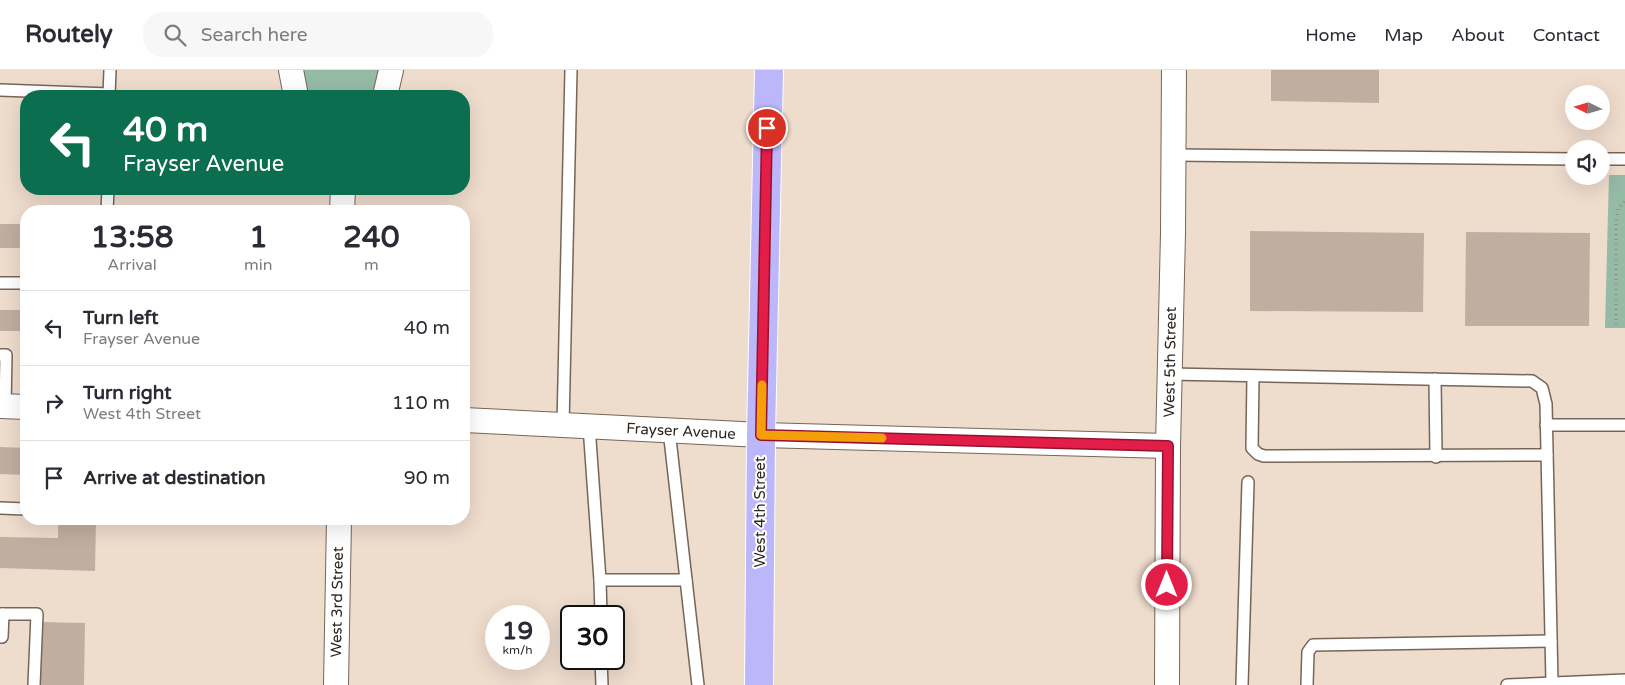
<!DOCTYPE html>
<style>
:root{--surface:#fff;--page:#f7f7f7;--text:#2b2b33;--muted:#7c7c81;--line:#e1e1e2}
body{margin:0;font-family:"Varela Round",sans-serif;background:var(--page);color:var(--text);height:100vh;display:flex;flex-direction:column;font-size:19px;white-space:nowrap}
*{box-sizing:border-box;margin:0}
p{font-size:16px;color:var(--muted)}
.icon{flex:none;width:28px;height:28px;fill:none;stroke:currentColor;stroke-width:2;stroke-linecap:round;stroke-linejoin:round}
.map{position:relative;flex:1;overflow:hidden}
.sheet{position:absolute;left:20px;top:135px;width:450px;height:320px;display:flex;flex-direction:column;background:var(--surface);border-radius:20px;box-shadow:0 5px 20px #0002}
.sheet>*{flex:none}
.top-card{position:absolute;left:20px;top:20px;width:450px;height:105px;border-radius:20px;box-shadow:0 5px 20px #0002;background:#0b6e4f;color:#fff;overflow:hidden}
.needle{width:32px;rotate:275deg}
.tools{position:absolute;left:1565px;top:15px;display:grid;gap:10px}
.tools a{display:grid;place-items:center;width:45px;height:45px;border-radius:50%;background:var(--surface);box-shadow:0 5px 20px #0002;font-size:25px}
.speed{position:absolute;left:485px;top:535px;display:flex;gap:10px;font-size:25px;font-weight:700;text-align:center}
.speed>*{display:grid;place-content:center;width:65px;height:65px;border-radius:50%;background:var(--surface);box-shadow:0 5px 20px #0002;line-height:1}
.speed small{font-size:12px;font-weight:400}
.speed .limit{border:2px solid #111;border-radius:8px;background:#fff;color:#111}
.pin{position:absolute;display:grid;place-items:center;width:42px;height:42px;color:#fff;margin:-21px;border:2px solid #fff;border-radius:50%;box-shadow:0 1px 5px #0007}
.me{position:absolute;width:55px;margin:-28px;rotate:0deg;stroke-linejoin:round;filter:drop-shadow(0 0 4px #0008)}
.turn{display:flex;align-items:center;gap:18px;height:105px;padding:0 20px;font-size:22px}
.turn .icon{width:65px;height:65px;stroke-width:2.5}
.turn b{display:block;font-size:35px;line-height:42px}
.eta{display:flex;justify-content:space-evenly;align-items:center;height:85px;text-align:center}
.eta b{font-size:30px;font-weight:700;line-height:35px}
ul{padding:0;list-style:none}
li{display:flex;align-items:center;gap:15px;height:75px;padding:0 20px;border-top:1px solid var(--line)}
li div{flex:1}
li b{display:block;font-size:19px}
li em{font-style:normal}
header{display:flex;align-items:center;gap:30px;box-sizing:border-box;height:70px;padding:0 25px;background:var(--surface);border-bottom:1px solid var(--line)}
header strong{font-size:24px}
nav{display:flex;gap:28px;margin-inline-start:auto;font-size:18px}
.search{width:350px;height:45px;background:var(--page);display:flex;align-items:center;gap:12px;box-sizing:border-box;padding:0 18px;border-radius:20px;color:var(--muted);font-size:19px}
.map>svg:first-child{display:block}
.green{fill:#95baa6}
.building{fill:#c0aea0}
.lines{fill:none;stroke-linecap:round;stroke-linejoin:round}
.lane-casing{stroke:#766659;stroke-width:14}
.street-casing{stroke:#766659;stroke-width:26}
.primary-casing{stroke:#fff;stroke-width:30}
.path{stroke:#978a7f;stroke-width:3;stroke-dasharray:1 4;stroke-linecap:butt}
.lane{stroke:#fff;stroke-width:11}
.street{stroke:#fff;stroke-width:24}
.primary{stroke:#bcb6fa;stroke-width:28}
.route-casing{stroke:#92132f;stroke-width:12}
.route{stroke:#e11d48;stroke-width:9}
.slow{stroke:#f59e0b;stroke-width:9}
.labels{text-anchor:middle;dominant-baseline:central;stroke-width:4;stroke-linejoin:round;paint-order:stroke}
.street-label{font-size:15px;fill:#2d2721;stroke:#fff}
</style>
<header>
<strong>Routely</strong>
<div class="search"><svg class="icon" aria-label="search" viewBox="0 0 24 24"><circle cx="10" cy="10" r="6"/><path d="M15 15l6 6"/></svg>Search here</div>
<nav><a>Home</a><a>Map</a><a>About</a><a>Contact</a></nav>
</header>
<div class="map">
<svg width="1625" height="615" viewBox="0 0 1625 615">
<rect width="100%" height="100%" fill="#eedccd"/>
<g class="green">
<polygon points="301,0 385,0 380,26 305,26"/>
<polygon points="1609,105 1625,105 1625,258 1605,258"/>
</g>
<g class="building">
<polygon points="1271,0 1379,0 1379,33 1271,31"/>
<rect x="0" y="154" width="26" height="24"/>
<polygon points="1250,161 1424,163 1423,242 1250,241"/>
<polygon points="1466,162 1590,163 1589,256 1465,256"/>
<rect x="0" y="240" width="26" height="21"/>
<polygon points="0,377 26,378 26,405 0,404"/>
<polygon points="58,449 96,449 95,501 0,498 0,467 58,468"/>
<polygon points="40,552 85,553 84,615 38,615"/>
</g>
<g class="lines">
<g class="lane-casing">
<g id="lane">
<polyline points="0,20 109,24"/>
<polyline points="109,26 110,0"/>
<polyline points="1174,85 1574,89"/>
<polyline points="1601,89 1625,89"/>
<polyline points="107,141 108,119"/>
<polyline points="0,213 26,213"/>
<polyline points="0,285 6,285 5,337"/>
<polyline points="1170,304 1532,311 1542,318 1546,334 1552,613"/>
<polyline points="1253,306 1252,378 1258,384 1264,386 1547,385"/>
<polyline points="1435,309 1436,387"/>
<polyline points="563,355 571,0"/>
<polyline points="1546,355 1625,355"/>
<polyline points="589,356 600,510 686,510"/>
<polyline points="669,360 698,615"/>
<polyline points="0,438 26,439"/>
<polyline points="600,510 601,546"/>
<polyline points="0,544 37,544 34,615"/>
<polyline points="2,567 3,544"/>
<polyline points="601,589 602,615"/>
<polyline points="1242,615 1248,412"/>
<polyline points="1307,615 1308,582 1313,575 1551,571"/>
<polyline points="1507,615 1625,610"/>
</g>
</g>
<g class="street-casing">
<g id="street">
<polyline points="291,0 296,26"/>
<polyline points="385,26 391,0"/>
<polyline points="342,141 343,119"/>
<polyline points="0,336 26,337"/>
<polyline points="464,350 761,365 1168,376"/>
<polyline points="336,615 339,449"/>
<polyline points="1167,615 1168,376 1173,163 1174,0"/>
</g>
</g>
<g class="primary-casing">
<polyline id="primary" points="759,615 761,365 769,0"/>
</g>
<polyline class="path" points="1616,255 1616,152 1618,139 1625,131"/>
<use href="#lane" class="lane"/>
<use href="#street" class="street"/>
<use href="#primary" class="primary"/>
</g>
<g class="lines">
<g class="route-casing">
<polyline id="route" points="767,58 761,365 1168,376 1167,515"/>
</g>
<use href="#route" class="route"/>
<polyline class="slow" points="762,315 761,365 882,368"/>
</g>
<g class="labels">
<g class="street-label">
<text transform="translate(1170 292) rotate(-89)">West 5th Street</text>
<text transform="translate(681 361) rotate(3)">Frayser Avenue</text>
<text transform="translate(760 442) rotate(-90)">West 4th Street</text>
<text transform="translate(337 532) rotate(-89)">West 3rd Street</text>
</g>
</g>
</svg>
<div class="tools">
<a><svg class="needle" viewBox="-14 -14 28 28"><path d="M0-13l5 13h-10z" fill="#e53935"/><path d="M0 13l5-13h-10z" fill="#7c7c81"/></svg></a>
<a><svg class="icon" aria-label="sound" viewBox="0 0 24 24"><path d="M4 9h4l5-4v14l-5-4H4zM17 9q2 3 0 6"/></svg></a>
</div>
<div class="speed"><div>19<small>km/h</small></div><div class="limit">30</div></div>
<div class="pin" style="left:767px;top:58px;background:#d93025"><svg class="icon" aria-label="arrive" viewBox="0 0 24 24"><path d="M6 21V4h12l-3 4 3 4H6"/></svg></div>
<svg class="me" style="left:1167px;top:515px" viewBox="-20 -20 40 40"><circle r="17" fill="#e11d48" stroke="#fff" stroke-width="3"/><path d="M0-11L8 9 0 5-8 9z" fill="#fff"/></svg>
<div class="top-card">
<div class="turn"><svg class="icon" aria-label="left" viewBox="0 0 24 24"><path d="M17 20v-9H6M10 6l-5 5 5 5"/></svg><div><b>40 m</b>Frayser Avenue</div></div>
</div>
<section class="sheet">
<div class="eta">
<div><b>13:58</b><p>Arrival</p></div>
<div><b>1</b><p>min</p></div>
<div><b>240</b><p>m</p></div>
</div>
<ul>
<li><svg class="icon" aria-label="left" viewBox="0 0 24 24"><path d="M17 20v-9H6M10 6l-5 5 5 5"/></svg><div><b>Turn left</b><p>Frayser Avenue</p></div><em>40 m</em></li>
<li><svg class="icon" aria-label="right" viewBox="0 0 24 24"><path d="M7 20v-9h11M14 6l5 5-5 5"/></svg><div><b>Turn right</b><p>West 4th Street</p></div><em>110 m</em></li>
<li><svg class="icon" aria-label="arrive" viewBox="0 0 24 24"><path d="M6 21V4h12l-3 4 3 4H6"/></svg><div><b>Arrive at destination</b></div><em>90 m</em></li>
</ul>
</section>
</div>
